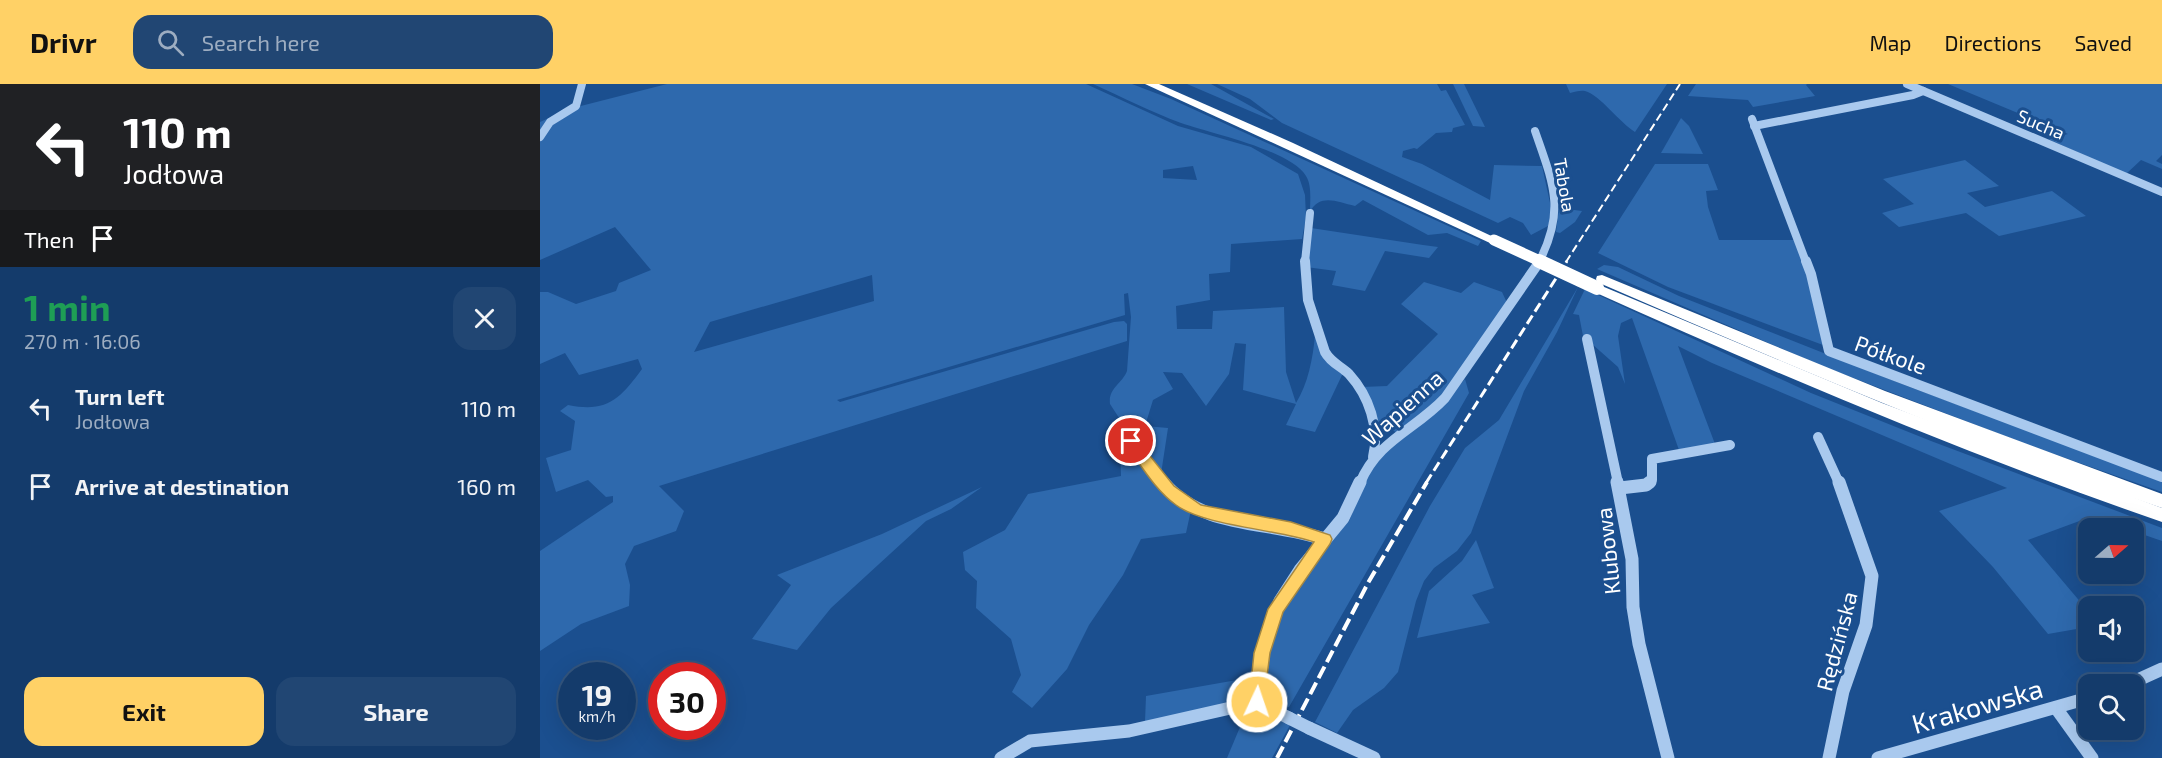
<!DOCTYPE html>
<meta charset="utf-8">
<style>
:root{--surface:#143b6b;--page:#214673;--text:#f1f3f6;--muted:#9dadc1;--line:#33557e;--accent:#ffd166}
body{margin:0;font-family:"Exo 2",sans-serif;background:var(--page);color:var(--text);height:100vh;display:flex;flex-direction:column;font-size:22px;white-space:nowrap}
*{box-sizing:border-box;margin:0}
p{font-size:20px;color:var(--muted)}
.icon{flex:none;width:33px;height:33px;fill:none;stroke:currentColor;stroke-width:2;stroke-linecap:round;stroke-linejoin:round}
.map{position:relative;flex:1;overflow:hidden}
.drawer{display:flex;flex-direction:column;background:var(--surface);width:540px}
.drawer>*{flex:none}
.guide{background:#202124;color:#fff;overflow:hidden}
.needle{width:39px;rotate:70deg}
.tools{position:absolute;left:1538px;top:434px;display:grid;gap:12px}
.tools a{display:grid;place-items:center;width:66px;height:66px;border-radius:12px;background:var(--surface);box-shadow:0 6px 24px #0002,0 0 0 2px var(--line);font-size:30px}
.speed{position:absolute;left:18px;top:578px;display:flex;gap:12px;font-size:30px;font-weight:700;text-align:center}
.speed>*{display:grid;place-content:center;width:78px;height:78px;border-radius:50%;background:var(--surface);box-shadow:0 6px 24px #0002,0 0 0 2px var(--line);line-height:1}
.speed small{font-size:15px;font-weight:400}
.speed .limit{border:9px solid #d22;background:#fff;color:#111}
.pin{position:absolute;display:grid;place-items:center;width:51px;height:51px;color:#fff;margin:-26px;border:3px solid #fff;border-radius:50%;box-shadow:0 2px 6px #0007}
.me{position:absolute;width:66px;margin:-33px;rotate:3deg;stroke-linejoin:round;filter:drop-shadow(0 0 4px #0008)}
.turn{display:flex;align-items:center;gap:21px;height:126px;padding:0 24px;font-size:27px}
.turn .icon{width:78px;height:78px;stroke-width:2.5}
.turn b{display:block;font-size:42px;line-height:51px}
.then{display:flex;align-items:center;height:57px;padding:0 24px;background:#0003;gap:12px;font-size:22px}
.round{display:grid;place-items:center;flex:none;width:63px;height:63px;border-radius:18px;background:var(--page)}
.summary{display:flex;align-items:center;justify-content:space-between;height:102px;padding:0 24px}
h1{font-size:36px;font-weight:700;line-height:45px;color:#1e9e55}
.primary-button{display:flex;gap:12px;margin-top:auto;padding:12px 24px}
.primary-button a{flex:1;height:69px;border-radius:18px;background:var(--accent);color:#111;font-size:24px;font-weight:700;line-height:69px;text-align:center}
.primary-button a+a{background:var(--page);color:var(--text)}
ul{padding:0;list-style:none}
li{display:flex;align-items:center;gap:18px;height:78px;padding:0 24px}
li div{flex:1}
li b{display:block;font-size:22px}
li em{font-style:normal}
header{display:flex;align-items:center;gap:36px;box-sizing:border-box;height:84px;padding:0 30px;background:var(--accent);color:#111}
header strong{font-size:28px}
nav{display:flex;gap:33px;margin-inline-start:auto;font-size:21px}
.search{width:420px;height:54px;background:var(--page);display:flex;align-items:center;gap:15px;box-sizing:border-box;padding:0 21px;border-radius:18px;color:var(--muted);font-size:22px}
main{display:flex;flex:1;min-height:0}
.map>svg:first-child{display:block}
.green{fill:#2e69ad;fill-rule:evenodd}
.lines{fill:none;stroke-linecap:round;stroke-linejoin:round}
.minor-far2{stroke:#a9c9ee;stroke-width:8}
.minor-far1{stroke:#a9c9ee;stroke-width:10}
.minor{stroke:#a9c9ee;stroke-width:13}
.highway{fill:#fff;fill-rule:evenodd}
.rail-far2{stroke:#fff;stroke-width:2;stroke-dasharray:8 4;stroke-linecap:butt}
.rail-far1{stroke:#fff;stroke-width:3;stroke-dasharray:10 4.5;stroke-linecap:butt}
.rail{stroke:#fff;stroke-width:4;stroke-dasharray:13 5;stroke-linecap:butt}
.minor-bridge{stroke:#a9c9ee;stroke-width:13}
.highway-bridge-far1{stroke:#fff;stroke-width:11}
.highway-bridge{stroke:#fff;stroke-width:14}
.route{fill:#ffd166;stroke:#a68842;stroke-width:1.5}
.labels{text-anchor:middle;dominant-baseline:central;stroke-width:6;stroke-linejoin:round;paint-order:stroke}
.far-street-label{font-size:18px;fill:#fff;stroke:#1b4f8f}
.street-label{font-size:22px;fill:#fff;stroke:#1b4f8f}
.near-street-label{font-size:27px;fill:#fff;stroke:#1b4f8f}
</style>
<header>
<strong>Drivr</strong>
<div class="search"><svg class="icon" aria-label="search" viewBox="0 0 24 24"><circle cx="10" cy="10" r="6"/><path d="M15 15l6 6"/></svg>Search here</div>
<nav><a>Map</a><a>Directions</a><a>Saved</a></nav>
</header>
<main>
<section class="drawer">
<div class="guide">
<div class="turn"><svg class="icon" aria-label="left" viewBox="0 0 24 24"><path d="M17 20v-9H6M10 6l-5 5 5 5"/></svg><div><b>110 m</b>Jodłowa</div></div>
<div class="then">Then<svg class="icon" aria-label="arrive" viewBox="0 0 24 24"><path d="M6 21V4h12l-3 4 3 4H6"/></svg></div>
</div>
<div class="summary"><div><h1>1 min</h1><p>270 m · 16:06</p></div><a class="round"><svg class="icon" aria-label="close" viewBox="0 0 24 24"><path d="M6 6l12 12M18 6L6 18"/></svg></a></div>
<ul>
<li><svg class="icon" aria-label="left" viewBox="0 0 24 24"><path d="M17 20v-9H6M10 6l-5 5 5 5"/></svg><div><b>Turn left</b><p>Jodłowa</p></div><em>110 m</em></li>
<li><svg class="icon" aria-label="arrive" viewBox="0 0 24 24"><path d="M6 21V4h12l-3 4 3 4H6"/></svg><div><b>Arrive at destination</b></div><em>160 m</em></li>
</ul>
<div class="primary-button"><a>Exit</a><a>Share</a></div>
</section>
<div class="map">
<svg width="1622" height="674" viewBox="0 0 1622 674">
<rect width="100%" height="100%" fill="#1b4f8f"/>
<g class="green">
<path d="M127,0h419l92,42 73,21 47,27 7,21 1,22 -4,22 -71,5 -1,28 -21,2 1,26 -34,6 1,23h35l1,-18 71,-4 2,65 10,31c12,-19 17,-45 19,-68l28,38 -28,59 -29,-7 10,-21 -53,-14 3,-46 -11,-1 -6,31 -23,32 -24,-33 -19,-1 10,17 -20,11 -8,26 23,2 -7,46 -21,-24 -30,-46c-2,-16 12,-20 17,-33l4,-54 -3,-24 -4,1 1,21 -288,85 3,2 274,-80 10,-1 3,3v17l-468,145 25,25 -8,20 -42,15 -9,18 5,21 -1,21 -48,18 -41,27v-100l73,-49v-6l-7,1 -18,-17 -32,12 -10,-34 25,-8 4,-29 -15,-10 8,-6c39,8 52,-6 74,-36l-4,-10 -59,16 -14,-22 -25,11v-72h8l28,12 40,-13 3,-8 32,-13 -36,-43 -75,33v-138l29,-13zM653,82l4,14 -34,-2v-8zM332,191l2,26 -180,51 16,-30z"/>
<path d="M553,0h39l39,15 310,142 -3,5 -31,-13 -19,2 -65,-35 -8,6c-18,-4 -35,-13 -45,6 0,-11 2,-27 -4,-36 -15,-26 -97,-43 -125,-53 -30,-11 -59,-26 -88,-39z"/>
<polygon points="647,0 671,0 734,35 731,36"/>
<polygon points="677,0 897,0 901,7 906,6 925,41 913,44 912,48 896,49 877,65 874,64 863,67 862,73 882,80 950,116 954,81 1002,82 1012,128 1008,142 991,151 983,139 970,133 958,139 742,39 710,15"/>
<polygon points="913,0 924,0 945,43 933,42"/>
<path d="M1026,0h101l-32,48c-15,-9 -35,-37 -50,-41 -5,-1 -10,1 -15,2z"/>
<polygon points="1156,0 1267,0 1266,1 1275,12 1213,23 1208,16 1148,12"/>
<polygon points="1408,0 1622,0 1622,71 1616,77 1622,80 1622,85 1601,76 1586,90 1508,55 1528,50"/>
<polygon points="1141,34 1149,42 1163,70 1121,69"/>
<polygon points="1425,76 1459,102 1427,109 1445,123 1512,107 1546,132 1459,152 1426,129 1359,143 1342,129 1374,120 1343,95"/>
<polygon points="1115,80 1168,80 1178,106 1166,107 1168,123 1179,156 1254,156 1267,186 1283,261 1128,203 1058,169"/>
<polygon points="1019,124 1042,127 1035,138 1020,149 1016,148"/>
<polygon points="771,144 883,161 898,163 889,174 845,167 825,207 792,201 796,187 766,183"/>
<polygon points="1064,181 1078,183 1139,212 1367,302 1622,396 1622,408 1491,362 1282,282 1057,185"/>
<polygon points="884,198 921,209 934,198 962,208 968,221 924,285 890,326 857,349 848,343 838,342 822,303 847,302 898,250 861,220"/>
<polygon points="1038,203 1017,248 984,307 931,449 917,467 894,484 884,497 876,517 858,588 844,604 813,626 797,649 775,638 890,422 925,364 959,336"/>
<polygon points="1045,205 1271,309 1391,357 1622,444 1622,457 1593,447 1593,444 1585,444 1553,432 1488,456 1548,527 1548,543 1508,550 1453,483 1399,427 1467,404 1172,279 1138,262 1175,360 1139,366 1092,234 1081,239 1078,252 1085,300 1078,283 1043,252 1039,231 1033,230"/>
<polygon points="925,295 929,309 749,623 735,621 725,611 723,595 726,572 742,523 769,484 809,437 833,380 845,368 893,331"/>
<polygon points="586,357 651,426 646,449 601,455 583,491 549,541 527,585 492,624 472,608 481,591 471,555 436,524 437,497 425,486 423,468 465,446 488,410 581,392 580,363"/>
<polygon points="442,403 411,425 386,437 291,524 257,566 212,555 251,501 237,491 342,450"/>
<polygon points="936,456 954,504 932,511 950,539 877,554 889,507 922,477"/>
<polygon points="714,593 714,610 708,616 605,638 606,612"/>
<polygon points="708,624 750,641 732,674 687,674"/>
</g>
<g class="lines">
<g class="minor-far2">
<polyline points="1367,0 1622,108"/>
<polyline points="1212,35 1266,178"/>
<polyline points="1214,42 1373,11 1383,7"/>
<path d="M995,47c18,52 31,79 4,131"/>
<polyline points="0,53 10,38 36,22 42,0"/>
<polyline points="765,178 770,129"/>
</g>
<g class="minor-far1">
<path d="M765,177l3,39 17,52c6,11 16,14 24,22 20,22 31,54 24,83"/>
<polyline points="1266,177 1271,190 1289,267 1622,393"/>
<polyline points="1047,255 1078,399"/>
<polyline points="588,350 596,365 624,399"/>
<polyline points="1278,353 1299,399"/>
<path d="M820,399c18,-43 55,-53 85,-85l95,-137"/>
<polyline points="1108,399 1112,396 1112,375 1190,361"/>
</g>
<g class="minor">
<path d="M623,398c40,48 105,38 161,57"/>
<polyline points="1077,398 1092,475 1093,523 1099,560 1128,674"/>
<polyline points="1080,404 1106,401 1110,398"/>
<polyline points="1589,600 1622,585"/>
<polyline points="717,618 725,559 740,517 760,486 803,434 820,398"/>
<polyline points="717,618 749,634"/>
<polyline points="1516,624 1552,674"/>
<polyline points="769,644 834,674"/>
<polyline points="461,674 490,657 589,647 717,618"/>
<polyline points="1289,674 1303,607 1326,541 1332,492 1299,398"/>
<polyline points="1338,674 1548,614"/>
</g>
<g class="highway">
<polygon points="605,0 619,0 753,59 960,156 954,160 950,159"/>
<path d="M1062,191l283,116 277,103v14c-192,-66 -379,-145 -565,-226l-1,-3 1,-3z"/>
<path d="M1057,200l285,119 280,105v14c-194,-67 -383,-147 -570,-231l-2,-3 2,-3z"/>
</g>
<polyline class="rail-far2" points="1026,178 1140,0"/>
<polyline class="rail-far1" points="886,399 1027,177"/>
<polyline class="rail" points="737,674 828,499 887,398"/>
<polyline class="minor-bridge" points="749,634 769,644"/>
<polyline class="highway-bridge-far1" points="954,156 1002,178"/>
<polyline class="highway-bridge" points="999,177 1057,204"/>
</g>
<path class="route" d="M591,351l4,2 39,49 27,19 90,17 39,13 2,4 -2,5 -47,68 -13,41 -7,55 -6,2 -6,-2 -2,-6 5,-49 14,-44 46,-67c-38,-13 -110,-16 -138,-37 -21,-15 -35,-40 -50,-60l-2,-4 2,-4z"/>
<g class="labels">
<g class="far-street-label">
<text transform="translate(1501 40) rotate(23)">Sucha</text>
<text transform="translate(1025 101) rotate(80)">Tabola</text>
</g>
<g class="street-label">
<text transform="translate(1351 270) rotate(20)">Półkole</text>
<text transform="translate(862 323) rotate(-42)">Wapienna</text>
<text transform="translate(1067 467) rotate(-96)">Klubowa</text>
<text transform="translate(1296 557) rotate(-75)">Rędzińska</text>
</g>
<g class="near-street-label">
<text transform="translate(1437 621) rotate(-16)">Krakowska</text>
</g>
</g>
</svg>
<div class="tools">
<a><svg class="needle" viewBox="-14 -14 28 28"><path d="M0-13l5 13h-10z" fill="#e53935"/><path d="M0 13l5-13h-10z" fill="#9dadc1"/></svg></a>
<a><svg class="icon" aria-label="sound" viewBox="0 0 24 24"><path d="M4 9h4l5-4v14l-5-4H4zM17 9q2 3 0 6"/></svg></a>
<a><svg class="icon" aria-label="search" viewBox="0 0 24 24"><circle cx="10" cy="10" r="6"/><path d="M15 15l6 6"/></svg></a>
</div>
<div class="speed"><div>19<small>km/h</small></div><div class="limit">30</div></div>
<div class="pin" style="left:591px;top:357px;background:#d93025"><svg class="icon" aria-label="arrive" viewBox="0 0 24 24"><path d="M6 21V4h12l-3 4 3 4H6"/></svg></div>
<svg class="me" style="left:717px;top:618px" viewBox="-20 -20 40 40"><circle r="17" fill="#ffd166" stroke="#fff" stroke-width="3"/><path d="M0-11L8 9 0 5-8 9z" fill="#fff"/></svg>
</div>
</main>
